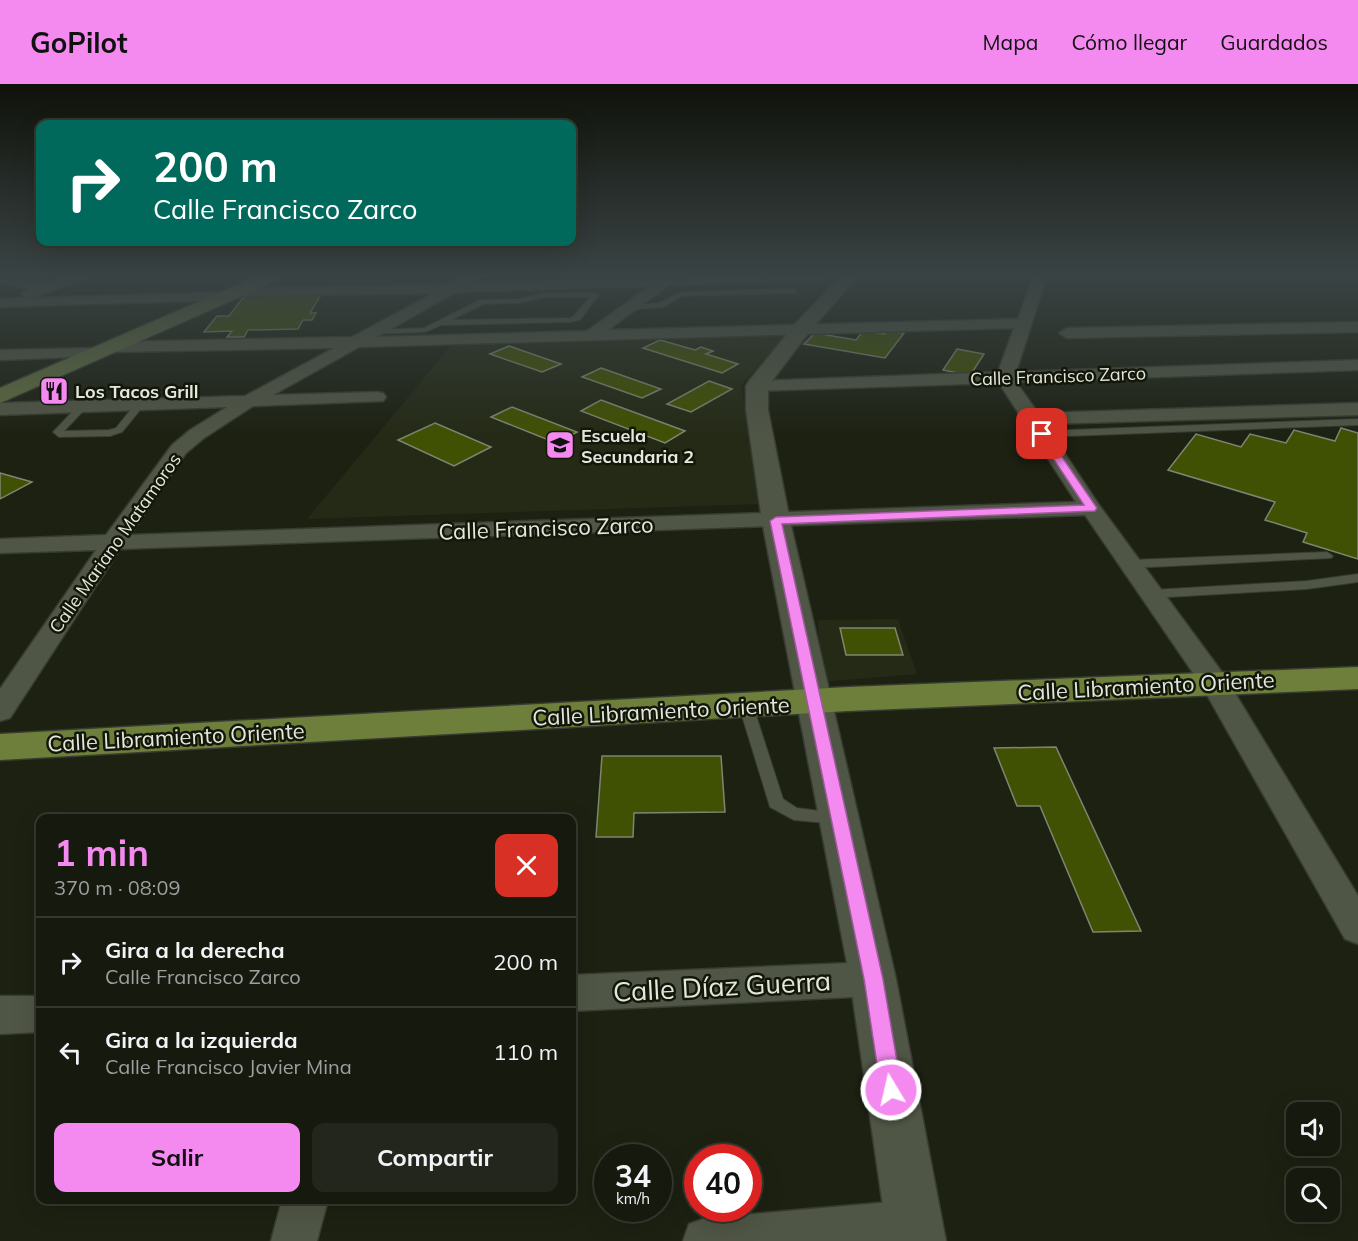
<!DOCTYPE html>
<html lang="es">
<meta charset="utf-8">
<style>
:root{--surface:#15190e;--page:#22261c;--text:#f1f3f6;--muted:#9da09e;--line:#34382e;--accent:#f489f0}
body{margin:0;font-family:Mulish,sans-serif;background:var(--page);color:var(--text);height:100vh;display:flex;flex-direction:column;font-size:22px;white-space:nowrap}
*{box-sizing:border-box;margin:0}
p{font-size:20px;color:var(--muted)}
.icon{flex:none;width:33px;height:33px;fill:none;stroke:currentColor;stroke-width:2;stroke-linecap:round;stroke-linejoin:round}
.map{position:relative;flex:1;overflow:hidden}
.details{position:absolute;left:36px;top:730px;width:540px;height:390px;display:flex;flex-direction:column;background:var(--surface);border-radius:12px;box-shadow:0 6px 24px #0002,0 0 0 2px var(--line)}
.details>*{flex:none}
.guide{position:absolute;left:36px;top:36px;width:540px;height:126px;border-radius:12px;box-shadow:0 6px 24px #0002,0 0 0 2px var(--line);background:#00695c;color:#fff;overflow:hidden}
.buttons{position:absolute;left:1286px;top:1018px;display:grid;gap:12px}
.buttons a{display:grid;place-items:center;width:54px;height:54px;border-radius:12px;background:var(--surface);box-shadow:0 6px 24px #0002,0 0 0 2px var(--line);font-size:30px}
.speed{position:absolute;left:594px;top:1060px;display:flex;gap:12px;font-size:30px;font-weight:700;text-align:center}
.speed>*{display:grid;place-content:center;width:78px;height:78px;border-radius:50%;background:var(--surface);box-shadow:0 6px 24px #0002,0 0 0 2px var(--line);line-height:1}
.speed small{font-size:15px;font-weight:400}
.speed .limit{border:9px solid #d22;background:#fff;color:#111}
.pin{position:absolute;display:grid;place-items:center;width:51px;height:51px;color:#fff;margin:-26px;border-radius:12px;box-shadow:0 3px 9px #0006}
.me{position:absolute;width:66px;margin:-33px;rotate:351deg;stroke-linejoin:round;filter:drop-shadow(0 0 4px #0008)}
.turn{display:flex;align-items:center;gap:21px;height:126px;padding:0 18px;font-size:27px}
.turn .icon{width:78px;height:78px;stroke-width:2.5}
.turn b{display:block;font-size:42px;line-height:51px}
.round{display:grid;place-items:center;flex:none;width:63px;height:63px;border-radius:12px;background:var(--page)}
.head{display:flex;align-items:center;justify-content:space-between;height:102px;padding:0 18px}
h1{font-size:36px;font-weight:700;line-height:45px;color:var(--accent)}
.action{display:flex;gap:12px;margin-top:auto;padding:12px 18px}
.action a{flex:1;height:69px;border-radius:12px;background:var(--accent);color:#111;font-size:24px;font-weight:700;line-height:69px;text-align:center}
.action a+a{background:var(--page);color:var(--text)}
ul{padding:0;list-style:none}
li{display:flex;align-items:center;gap:18px;height:90px;padding:0 18px;border-top:2px solid var(--line)}
li div{flex:1}
li b{display:block;font-size:22px}
li em{font-style:normal}
header{display:flex;align-items:center;gap:36px;box-sizing:border-box;height:84px;padding:0 30px;background:var(--accent);color:#111}
header strong{font-size:28px}
nav{display:flex;gap:33px;margin-inline-start:auto;font-size:21px}
.map>svg:first-child{display:block}
.built{fill:#242a15}
.building{fill:#405103;stroke:#7f8573;stroke-width:1.5}
.lines{fill:none;stroke-linecap:round;stroke-linejoin:round}
.service-casing{stroke:#373b31;stroke-width:2}
.minor-casing{stroke:#373b31;stroke-width:3}
.tertiary-casing{stroke:#373b31;stroke-width:3}
.secondary-casing{stroke:#373b31;stroke-width:3}
.primary-casing{stroke:#373b31;stroke-width:3}
.service{fill:#505645;fill-rule:evenodd}
.minor{fill:#505645;fill-rule:evenodd}
.tertiary{fill:#505645;fill-rule:evenodd}
.secondary{fill:#5e6b40;fill-rule:evenodd}
.primary{fill:#6d7f3a;fill-rule:evenodd}
.route{fill:#f489f0;stroke:#9f599c;stroke-width:1.5}
.labels{text-anchor:middle;dominant-baseline:central;stroke-width:5;stroke-linejoin:round;paint-order:stroke}
.far-street-label{font-size:18px;fill:#e3e7dd;stroke:#131709}
.far-poi-label{font-size:18px;font-weight:bold;fill:#e3e7dd;stroke:#131709;text-anchor:start}
.street-label{font-size:22px;fill:#e3e7dd;stroke:#131709}
.near-street-label{font-size:27px;fill:#e3e7dd;stroke:#131709}
</style>
<header>
<strong>GoPilot</strong>
<nav><a>Mapa</a><a>Cómo llegar</a><a>Guardados</a></nav>
</header>
<div class="map">
<svg width="1358" height="1157" viewBox="0 0 1358 1157">
<rect width="100%" height="100%" fill="#1c2112"/>
<g class="built">
<polygon points="789,248 741,301 762,420 307,435 454,258"/>
<polygon points="898,535 917,590 821,598 818,536"/>
</g>
<g class="building">
<polygon points="322,209 310,229 316,229 312,236 303,236 298,245 248,246 244,253 227,253 232,247 204,248 217,232 229,232 245,211"/>
<polygon points="863,247 885,250 888,247 904,249 885,274 804,260 815,249 856,256"/>
<polygon points="660,256 695,266 701,263 713,267 706,270 738,280 722,289 643,264"/>
<polygon points="509,262 561,280 542,288 490,270"/>
<polygon points="957,265 984,270 973,287 980,288 977,293 943,286"/>
<polygon points="601,284 661,305 642,314 582,293"/>
<polygon points="709,297 732,305 691,328 667,320"/>
<polygon points="601,316 685,347 665,359 581,327"/>
<polygon points="512,323 577,348 556,359 491,333"/>
<polygon points="435,339 491,363 454,382 398,356"/>
<polygon points="1341,344 1358,349 1358,475 1303,458 1307,449 1265,436 1275,418 1168,386 1196,350 1241,363 1250,350 1286,359 1294,346 1335,357"/>
<polygon points="0,389 32,398 0,415"/>
<polygon points="840,544 895,544 903,571 846,571"/>
<polygon points="1056,663 1141,847 1093,848 1040,722 1017,722 994,664"/>
<polygon points="602,672 721,672 725,728 634,729 633,753 596,753"/>
</g>
<g class="lines">
<g class="service-casing">
<g id="service">
<polygon points="793,205 797,207 796,209 682,212 664,223 626,226 622,224 626,222 659,219 681,208"/>
<path d="M547,209h48l4,2 -19,25 -10,2 -129,3 -16,7 -53,2 -4,-2 4,-2 52,-2 56,-28 38,-1zM547,213h43l-16,19 -4,2 -119,2 33,-16 34,-1z"/>
<polygon points="139,318 144,321 122,348 110,352 59,353 53,348 79,321 87,323 64,347 109,346 116,344 136,319"/>
<polygon points="1358,335 1358,341 1042,353 1037,350 1042,347"/>
<polygon points="1327,468 1333,472 1331,474 1131,484 1125,480 1131,476"/>
<polygon points="1358,490 1358,498 1307,505 1152,514 1146,510 1152,506 1307,497"/>
<polygon points="746,617 753,622 783,715 797,724 843,730 845,734 843,738 837,740 794,736 770,723 739,622"/>
</g>
</g>
<g class="minor-casing">
<g id="minor">
<path d="M0,192l44,8 22,-8h20l-2,3 -52,19 197,-6 2,-3 5,-1 215,-4 14,-8h17l-10,7 222,-7h139l-7,4 -157,5 -61,45 410,-11 15,-43h14l-31,96 342,-12v10l-342,12 22,31 320,-10v12l-313,9 54,81 125,170 134,221v48l-13,-5 -143,-253 -117,-171 -965,34 -110,169 -10,3v-32l96,-139 -96,3v-14l106,-4 66,-90 18,-15 37,-23 -227,8v-12l245,-7 89,-48 -222,4 -8,-5 8,-5 240,-5 82,-44 -201,3 -2,3 -5,1 -226,7v-8l27,-1 -5,-4 7,-5 -29,-6zM650,202l-63,45 -210,6 79,-45zM1014,244l-16,44 -241,9 -6,1 -3,4 3,4 6,1 242,-8 77,119 -946,33 56,-82 18,-15 49,-32 130,-5 3,-4 -3,-4 -6,-1 -104,3 86,-48z"/>
<polygon points="1358,238 1358,248 1067,254 1059,249 1067,244"/>
<polygon points="97,264 103,266 105,269 103,272 0,276 0,266"/>
<polygon points="873,878 886,883 892,895 886,907 873,912 572,927 572,891"/>
<polygon points="0,912 40,912 40,948 0,950"/>
<polygon points="282,1116 328,1116 317,1157 271,1157"/>
<polygon points="913,1116 929,1123 936,1139 929,1155 925,1157 683,1157 689,1140 706,1134"/>
</g>
</g>
<g class="tertiary-casing">
<polygon id="tertiary" points="841,192 858,192 809,248 768,302 768,326 790,437 896,895 946,1157 888,1157 850,895 762,437 746,326 746,302 749,297 795,240"/>
</g>
<g class="secondary-casing">
<polygon id="secondary" points="258,192 280,192 278,196 0,319 0,304"/>
</g>
<g class="primary-casing">
<polygon id="primary" points="1358,583 1358,605 848,627 0,676 0,650 848,603"/>
</g>
<use href="#service" class="service"/>
<use href="#minor" class="minor"/>
<use href="#tertiary" class="tertiary"/>
<use href="#secondary" class="secondary"/>
<use href="#primary" class="primary"/>
</g>
<linearGradient id="sky" x2="0" y2="1"><stop stop-color="#0f120a"/><stop offset="0.54" stop-color="#3a4344"/><stop offset="1" stop-color="#3a4344" stop-opacity="0"/></linearGradient>
<rect width="1358" height="354" fill="url(#sky)"/>
<polygon class="route" points="1042,347 1045,348 1097,424 1095,427 782,440 883,895 902,1006 899,1013 891,1017 884,1013 881,1006 864,895 770,437 776,433 1084,421 1037,350"/>
<defs>
<g id="restaurant-square" transform="scale(1.5)"><rect x="-9" y="-9" width="18" height="18" rx="4" fill="#f489f0" stroke="#131709"/><path d="M-5-6h1v4h1v-4h1v4h1v-4h1v5L-1.5 .5V6h-2V.5L-5-1ZM5-6V6H3V1.5H1.5Q1.5-4 5-6Z" fill="#111"/></g>
<g id="school-square" transform="scale(1.5)"><rect x="-9" y="-9" width="18" height="18" rx="4" fill="#f489f0" stroke="#131709"/><path d="M0-5L7-2L0 1L-7-2ZM-4 1L0 2.5L4 1V4Q0 6-4 4Z" fill="#111"/></g>
</defs>
<g fill-rule="evenodd">
<use href="#restaurant-square" x="54" y="307"/>
<use href="#school-square" x="560" y="361"/>
</g>
<g class="labels">
<g class="far-street-label">
<text transform="translate(1058 292) rotate(-2)">Calle Francisco Zarco</text>
<text transform="translate(115 459) rotate(-55)">Calle Mariano Matamoros</text>
</g>
<g class="far-poi-label">
<text x="75" y="307">Los Tacos Grill</text>
<text x="581" y="351">Escuela<tspan x="581" dy="21">Secundaria 2</tspan></text>
</g>
<g class="street-label">
<text transform="translate(546 444) rotate(-2)">Calle Francisco Zarco</text>
<text transform="translate(1146 602) rotate(-3)">Calle Libramiento Oriente</text>
<text transform="translate(661 627) rotate(-3)">Calle Libramiento Oriente</text>
<text transform="translate(176 653) rotate(-3)">Calle Libramiento Oriente</text>
</g>
<g class="near-street-label">
<text transform="translate(722 902) rotate(-3)">Calle Díaz Guerra</text>
</g>
</g>
</svg>
<div class="buttons">
<a><svg class="icon" aria-label="sound" viewBox="0 0 24 24"><path d="M4 9h4l5-4v14l-5-4H4zM17 9q2 3 0 6"/></svg></a>
<a><svg class="icon" aria-label="search" viewBox="0 0 24 24"><circle cx="10" cy="10" r="6"/><path d="M15 15l6 6"/></svg></a>
</div>
<div class="speed"><div>34<small>km/h</small></div><div class="limit">40</div></div>
<div class="pin" style="left:1042px;top:350px;background:#d93025"><svg class="icon" aria-label="arrive" viewBox="0 0 24 24"><path d="M6 21V4h12l-3 4 3 4H6"/></svg></div>
<svg class="me" style="left:891px;top:1006px" viewBox="-20 -20 40 40"><circle r="17" fill="#f489f0" stroke="#fff" stroke-width="3"/><path d="M0-11L8 9 0 5-8 9z" fill="#fff"/></svg>
<div class="guide">
<div class="turn"><svg class="icon" aria-label="right" viewBox="0 0 24 24"><path d="M7 20v-9h11M14 6l5 5-5 5"/></svg><div><b>200 m</b>Calle Francisco Zarco</div></div>
</div>
<section class="details">
<div class="head"><div><h1>1 min</h1><p>370 m · 08:09</p></div><a class="round" style="background:#d93025;color:#fff"><svg class="icon" aria-label="close" viewBox="0 0 24 24"><path d="M6 6l12 12M18 6L6 18"/></svg></a></div>
<ul>
<li><svg class="icon" aria-label="right" viewBox="0 0 24 24"><path d="M7 20v-9h11M14 6l5 5-5 5"/></svg><div><b>Gira a la derecha</b><p>Calle Francisco Zarco</p></div><em>200 m</em></li>
<li><svg class="icon" aria-label="left" viewBox="0 0 24 24"><path d="M17 20v-9H6M10 6l-5 5 5 5"/></svg><div><b>Gira a la izquierda</b><p>Calle Francisco Javier Mina</p></div><em>110 m</em></li>
</ul>
<div class="action"><a>Salir</a><a>Compartir</a></div>
</section>
</div>
